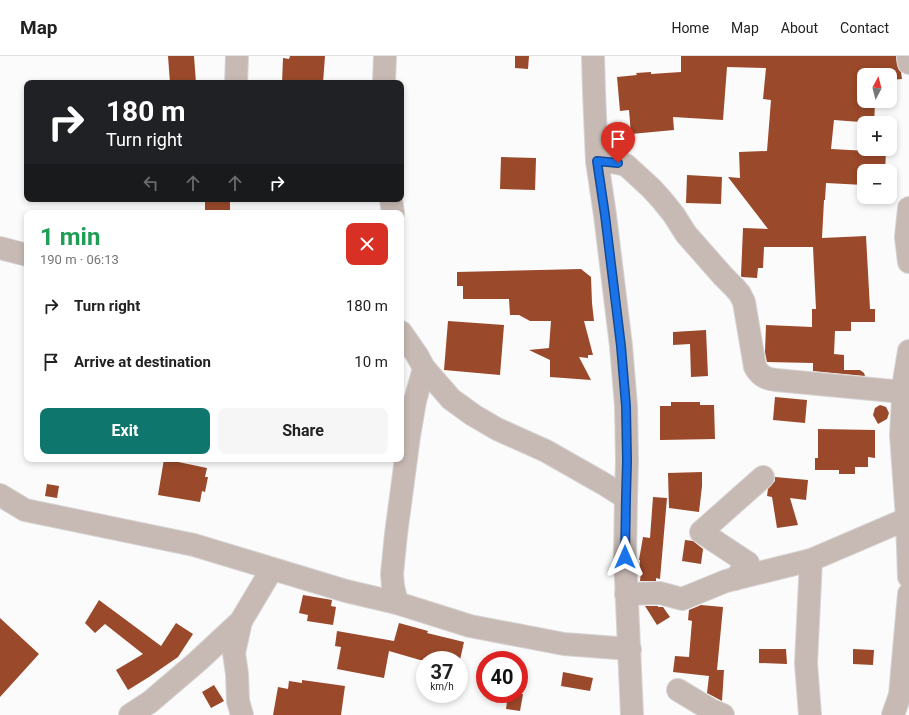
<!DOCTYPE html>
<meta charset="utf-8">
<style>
:root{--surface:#fff;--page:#f6f6f6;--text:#222;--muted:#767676;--line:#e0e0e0;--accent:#0f766e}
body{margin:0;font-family:Roboto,sans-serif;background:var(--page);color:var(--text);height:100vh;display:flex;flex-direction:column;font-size:15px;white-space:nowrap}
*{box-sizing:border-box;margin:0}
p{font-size:13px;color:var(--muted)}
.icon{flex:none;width:22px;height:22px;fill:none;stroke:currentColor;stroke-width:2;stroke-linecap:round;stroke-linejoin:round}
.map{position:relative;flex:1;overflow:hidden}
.panel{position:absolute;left:24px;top:154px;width:380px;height:252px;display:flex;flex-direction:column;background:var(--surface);border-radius:8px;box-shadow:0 2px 6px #0003}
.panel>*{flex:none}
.guide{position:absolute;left:24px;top:24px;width:380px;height:122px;border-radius:8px;box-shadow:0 2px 6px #0003;background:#202124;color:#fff;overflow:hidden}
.needle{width:26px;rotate:7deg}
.buttons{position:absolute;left:857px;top:12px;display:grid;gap:8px}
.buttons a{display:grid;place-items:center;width:40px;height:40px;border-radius:8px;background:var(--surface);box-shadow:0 2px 6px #0003;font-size:20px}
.speed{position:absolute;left:416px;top:595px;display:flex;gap:8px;font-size:20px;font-weight:700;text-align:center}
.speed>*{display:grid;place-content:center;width:52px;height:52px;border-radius:50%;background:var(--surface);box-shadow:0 2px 6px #0003;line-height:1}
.speed small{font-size:10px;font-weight:400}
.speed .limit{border:6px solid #d22;background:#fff;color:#111}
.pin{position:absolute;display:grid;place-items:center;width:34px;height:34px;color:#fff;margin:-41px -17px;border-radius:50% 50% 50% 0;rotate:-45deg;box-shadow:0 0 4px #0007}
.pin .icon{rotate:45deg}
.me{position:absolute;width:44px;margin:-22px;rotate:0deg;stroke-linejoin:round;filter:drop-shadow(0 0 3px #0008)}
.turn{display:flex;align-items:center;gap:14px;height:84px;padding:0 16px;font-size:18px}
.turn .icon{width:52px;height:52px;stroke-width:2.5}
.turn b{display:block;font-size:28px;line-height:34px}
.lanes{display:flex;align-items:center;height:38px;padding:0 16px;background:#0003;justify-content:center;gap:20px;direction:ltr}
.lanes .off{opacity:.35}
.round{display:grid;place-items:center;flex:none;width:42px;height:42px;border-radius:8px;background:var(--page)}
.headline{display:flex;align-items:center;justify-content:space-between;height:68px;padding:0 16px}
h1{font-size:24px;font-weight:700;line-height:30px;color:#1e9e55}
.button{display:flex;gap:8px;margin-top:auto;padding:8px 16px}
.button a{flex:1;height:46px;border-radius:8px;background:var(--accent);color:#fff;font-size:16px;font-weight:700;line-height:46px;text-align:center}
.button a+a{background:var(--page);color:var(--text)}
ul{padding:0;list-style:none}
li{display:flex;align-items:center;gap:12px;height:56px;padding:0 16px}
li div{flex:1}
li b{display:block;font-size:15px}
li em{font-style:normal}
header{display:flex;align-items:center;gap:24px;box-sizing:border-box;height:56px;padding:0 20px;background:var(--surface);border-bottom:1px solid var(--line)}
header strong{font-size:19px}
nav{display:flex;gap:22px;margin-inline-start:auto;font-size:14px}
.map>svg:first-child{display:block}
.building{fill:#9a492a}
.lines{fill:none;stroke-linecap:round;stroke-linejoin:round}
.minor-casing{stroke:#d7d4d4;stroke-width:24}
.minor{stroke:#c7b9b3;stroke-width:22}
.route-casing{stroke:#114b97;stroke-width:10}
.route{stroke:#1a73e8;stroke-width:7}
</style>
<header>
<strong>Map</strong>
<nav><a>Home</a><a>Map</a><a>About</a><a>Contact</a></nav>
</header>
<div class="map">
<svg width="909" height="659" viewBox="0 0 909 659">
<rect width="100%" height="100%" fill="#fbfbfb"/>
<g class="building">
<polygon points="168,0 194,0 196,27 170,27"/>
<polygon points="290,0 325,0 323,27 282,27 283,2 289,3"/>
<polygon points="515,0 529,0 528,13 515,12"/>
<polygon points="681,0 896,0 897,9 899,14 901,16 902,23 890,24 890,19 864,19 864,45 865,45 865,47 875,48 874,67 834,64 831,93 886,96 885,115 864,115 864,129 826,127 825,144 824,144 822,182 866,180 870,253 875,253 875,266 851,266 851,275 835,275 834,298 844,299 844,314 860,314 864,317 865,320 813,315 813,307 767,306 765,296 766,269 812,271 812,253 816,253 813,191 764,191 763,212 758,212 757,222 742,221 741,220 743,172 768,173 728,121 740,122 739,96 767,95 771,44 763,43 766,12 727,11 723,64 673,61 674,74 631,78 629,54 620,55 617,21 637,19 636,17 651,16 651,18 681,16"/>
<polygon points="501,101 536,102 535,134 500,133"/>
<polygon points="687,119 722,121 721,148 686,147"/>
<rect x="205" y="143" width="25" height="14"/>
<polygon points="581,213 591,221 592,247 594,265 584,265 593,299 588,299 588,302 579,301 591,324 550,321 550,304 529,294 549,292 551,265 530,265 519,259 510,259 509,243 463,243 463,230 457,230 457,216"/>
<polygon points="448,265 504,269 500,319 444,314"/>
<polygon points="706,274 708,320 691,321 690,288 673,289 673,276"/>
<polygon points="775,341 807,344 805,367 773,364"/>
<polygon points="671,346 700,346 700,349 714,349 715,383 660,384 660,350 671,350"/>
<polygon points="880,349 886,351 889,357 887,363 878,368 873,359 875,352"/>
<polygon points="818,373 875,374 875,402 868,401 868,411 855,411 855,418 839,418 839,414 815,414 815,402 818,402"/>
<polygon points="164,403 207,412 205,421 208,421 205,436 202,435 200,446 158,439"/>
<polygon points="702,416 702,430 699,456 669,452 668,417"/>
<polygon points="775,421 808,424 806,444 790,442 798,469 777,472 772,441 767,440 768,433 775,425"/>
<polygon points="47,428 59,430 57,442 45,440"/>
<polygon points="653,441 667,442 660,523 656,522 656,525 640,525 641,516 639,516 640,504 639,504 643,481 650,482"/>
<polygon points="685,484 693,485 703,493 701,508 682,505"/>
<polygon points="303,539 332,544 331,550 336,551 333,569 307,565 308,559 299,557"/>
<polygon points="99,544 161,590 176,567 193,578 178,601 149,621 128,634 116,614 143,598 105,568 95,577 85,567"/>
<polygon points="701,549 723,551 717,614 724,614 722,645 707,637 709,620 673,616 675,600 689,601 692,565 688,564 689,554"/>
<polygon points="645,550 658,550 658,551 663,551 670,561 657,569"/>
<polygon points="0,562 39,598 0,641"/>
<polygon points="399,567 428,575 427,577 464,586 460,604 420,604 389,595 384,622 337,613 341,591 335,590 337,575 394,585"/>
<polygon points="759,593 786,593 787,608 759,607"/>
<polygon points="853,593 874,594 873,609 853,608"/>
<polygon points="563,616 593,622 590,635 561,630"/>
<polygon points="302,624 345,630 341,659 273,659 278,631 288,633 289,625 302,627"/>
<polygon points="214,629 224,645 211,652 202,636"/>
<polygon points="508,638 523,638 520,655 506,653"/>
</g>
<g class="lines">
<g class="minor-casing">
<g id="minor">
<polyline points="593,0 594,36 597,105 605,159 621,290 626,350 627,405 626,442 625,501 632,659"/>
<polyline points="908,0 909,7"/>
<polyline points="236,27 237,0"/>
<polyline points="384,27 385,0"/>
<path d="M597,105l15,1 14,3 25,23 11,12 12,15 12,19 37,42 12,12 5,6 4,8 11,65c5,9 11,12 21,13l127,12"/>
<polyline points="391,143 393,157"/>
<polyline points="909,152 906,181 909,206"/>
<polyline points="0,192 27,199"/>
<polyline points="401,276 417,299 424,312 451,343 473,359 497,373 546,395 604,428 626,442"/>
<polyline points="909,295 904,325 901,379 907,462 909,521"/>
<polyline points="0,439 25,454 194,489 346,535 397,547 470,570 564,588 630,593"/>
<polyline points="735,523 748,507 701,476 763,421"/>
<polyline points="626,538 660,537 682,543 726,525 811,504"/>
<polyline points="397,547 393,530 392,518 396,478 409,380 415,345 424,312"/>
<polyline points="241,565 234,597 237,618 238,645 242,659"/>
<polyline points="678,634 711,654 723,659"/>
<polyline points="130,659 150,646 198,605 241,565 272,513"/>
<polyline points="810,659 806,607 811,504 909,462"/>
<polyline points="893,659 900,639 909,538"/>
</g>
</g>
<use href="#minor" class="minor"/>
</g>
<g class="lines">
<g class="route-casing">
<polyline id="route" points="618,107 597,105 605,159 621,290 626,350 627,405 626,442 625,501"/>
</g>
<use href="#route" class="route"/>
</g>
</svg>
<div class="buttons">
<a><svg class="needle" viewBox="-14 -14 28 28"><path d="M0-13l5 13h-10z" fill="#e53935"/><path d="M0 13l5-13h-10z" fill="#767676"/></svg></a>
<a>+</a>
<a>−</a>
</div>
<div class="speed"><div>37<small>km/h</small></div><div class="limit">40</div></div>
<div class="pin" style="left:618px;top:107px;background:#d93025"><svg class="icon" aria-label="arrive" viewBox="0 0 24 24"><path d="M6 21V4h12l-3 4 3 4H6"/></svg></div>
<svg class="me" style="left:625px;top:501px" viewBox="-20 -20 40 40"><path d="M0-17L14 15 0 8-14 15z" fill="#1a73e8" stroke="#fff" stroke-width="4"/></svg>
<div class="guide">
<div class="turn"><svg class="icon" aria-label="right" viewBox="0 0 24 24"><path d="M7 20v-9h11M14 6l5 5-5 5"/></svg><div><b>180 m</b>Turn right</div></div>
<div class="lanes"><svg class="icon off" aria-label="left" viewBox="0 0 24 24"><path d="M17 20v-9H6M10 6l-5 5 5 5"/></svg><svg class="icon off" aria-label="ahead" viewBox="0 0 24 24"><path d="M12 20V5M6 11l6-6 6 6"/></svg><svg class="icon off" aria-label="ahead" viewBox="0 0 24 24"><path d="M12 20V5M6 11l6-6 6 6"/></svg><svg class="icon" aria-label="right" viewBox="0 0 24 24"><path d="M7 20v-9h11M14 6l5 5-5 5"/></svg></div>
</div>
<section class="panel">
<div class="headline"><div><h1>1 min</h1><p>190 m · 06:13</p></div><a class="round" style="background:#d93025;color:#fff"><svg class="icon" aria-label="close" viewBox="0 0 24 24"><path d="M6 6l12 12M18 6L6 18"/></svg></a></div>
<ul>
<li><svg class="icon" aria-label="right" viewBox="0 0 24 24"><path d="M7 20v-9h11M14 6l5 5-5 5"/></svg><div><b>Turn right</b></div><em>180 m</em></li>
<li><svg class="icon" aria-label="arrive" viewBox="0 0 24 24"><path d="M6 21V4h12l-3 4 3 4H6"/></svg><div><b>Arrive at destination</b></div><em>10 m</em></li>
</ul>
<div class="button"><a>Exit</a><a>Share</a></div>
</section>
</div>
